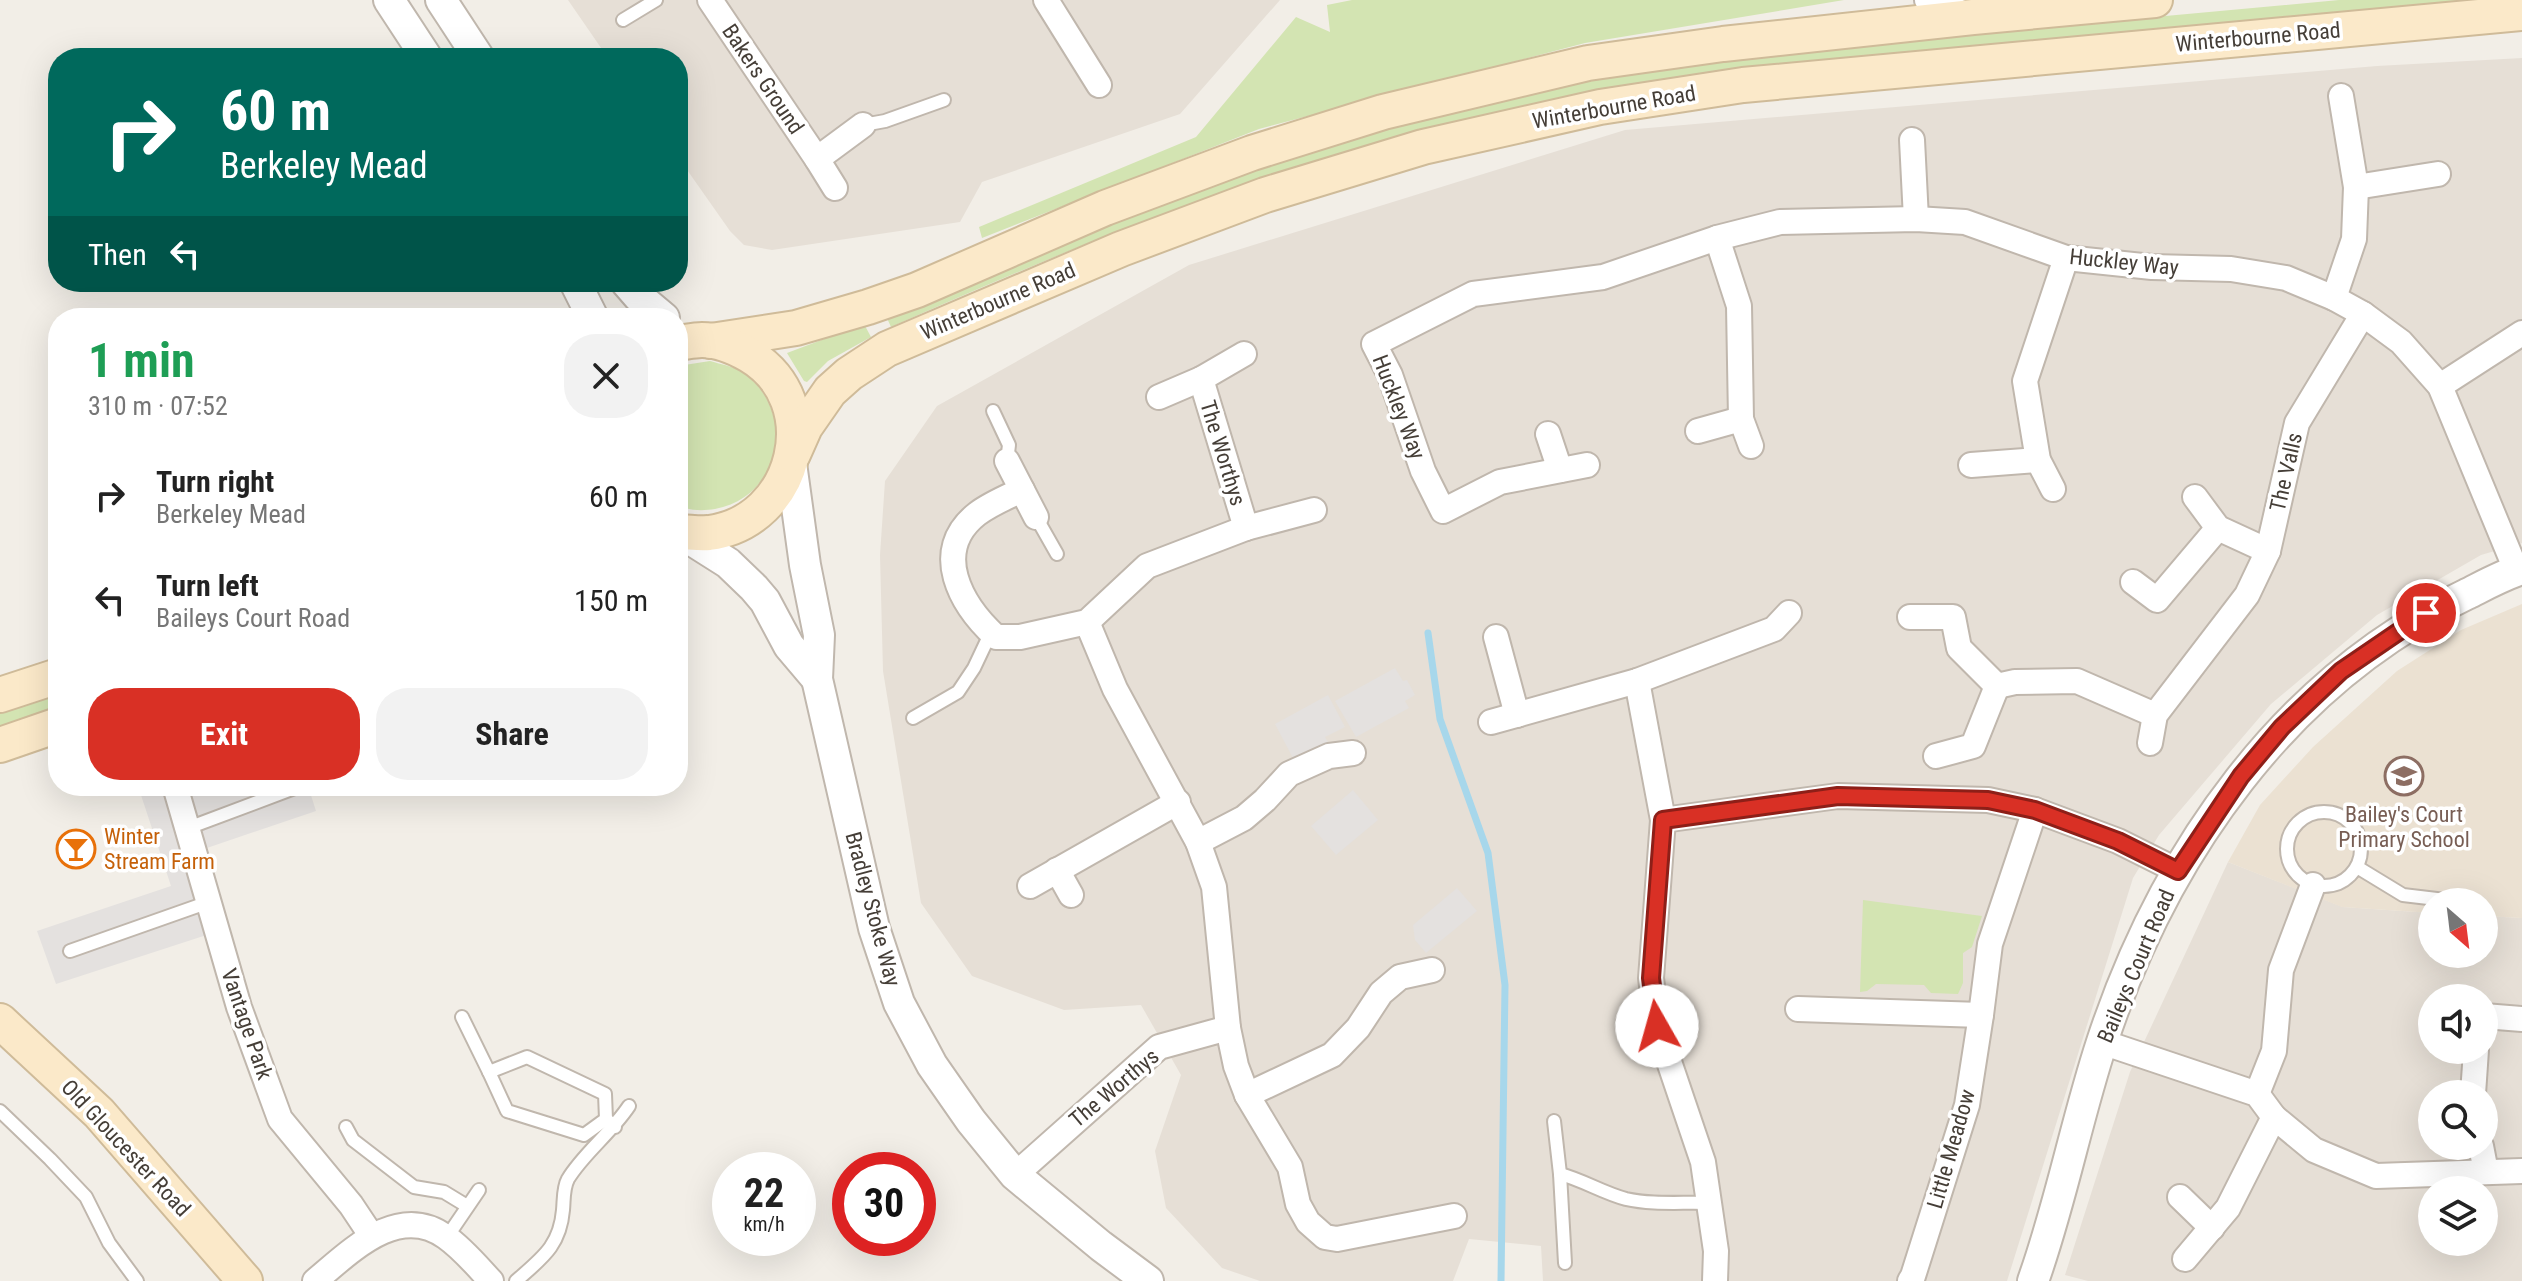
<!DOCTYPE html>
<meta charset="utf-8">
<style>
:root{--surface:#fff;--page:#f2f2f2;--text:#222;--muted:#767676;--accent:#d93025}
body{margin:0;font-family:"Roboto Condensed",sans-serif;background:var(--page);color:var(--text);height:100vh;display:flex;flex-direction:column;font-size:30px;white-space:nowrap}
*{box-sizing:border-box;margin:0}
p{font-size:26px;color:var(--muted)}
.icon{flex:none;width:44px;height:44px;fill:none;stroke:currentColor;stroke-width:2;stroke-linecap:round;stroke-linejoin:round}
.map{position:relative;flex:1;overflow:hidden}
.details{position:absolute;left:48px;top:308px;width:640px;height:488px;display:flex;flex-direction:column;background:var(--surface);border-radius:32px;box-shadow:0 8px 32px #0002}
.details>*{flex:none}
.hud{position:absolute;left:48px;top:48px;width:640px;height:244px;border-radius:32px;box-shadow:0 8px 32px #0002;background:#00695c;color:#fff;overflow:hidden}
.needle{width:52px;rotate:152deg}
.tools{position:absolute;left:2418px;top:888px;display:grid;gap:16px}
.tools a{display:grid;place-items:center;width:80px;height:80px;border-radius:50%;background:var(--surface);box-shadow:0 8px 32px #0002;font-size:40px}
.speed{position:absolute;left:712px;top:1152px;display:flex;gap:16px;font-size:40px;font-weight:700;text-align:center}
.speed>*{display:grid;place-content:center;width:104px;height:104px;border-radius:50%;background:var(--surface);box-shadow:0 8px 32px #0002;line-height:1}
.speed small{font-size:20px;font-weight:400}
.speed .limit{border:12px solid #d22;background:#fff;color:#111}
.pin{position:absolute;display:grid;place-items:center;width:68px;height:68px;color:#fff;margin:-34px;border:4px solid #fff;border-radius:50%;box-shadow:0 2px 8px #0007}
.me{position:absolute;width:88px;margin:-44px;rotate:353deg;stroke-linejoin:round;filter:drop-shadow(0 0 6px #0008)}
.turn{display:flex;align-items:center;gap:28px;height:168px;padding:0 40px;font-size:36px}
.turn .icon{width:104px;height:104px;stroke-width:2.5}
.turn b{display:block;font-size:56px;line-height:68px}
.then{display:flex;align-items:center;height:76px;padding:0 40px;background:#0003;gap:16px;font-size:30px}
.round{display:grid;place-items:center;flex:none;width:84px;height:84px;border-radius:32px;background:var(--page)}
.summary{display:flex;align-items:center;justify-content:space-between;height:136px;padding:0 40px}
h1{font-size:48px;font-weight:700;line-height:60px;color:#1e9e55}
.action{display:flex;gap:16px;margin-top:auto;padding:16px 40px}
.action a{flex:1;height:92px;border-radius:32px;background:var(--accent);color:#fff;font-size:32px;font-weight:700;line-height:92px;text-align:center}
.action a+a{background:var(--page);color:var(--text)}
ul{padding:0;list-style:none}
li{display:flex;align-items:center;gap:24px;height:104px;padding:0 40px}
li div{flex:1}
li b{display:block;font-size:30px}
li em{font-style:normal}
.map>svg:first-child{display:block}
.residential{fill:#e6dfd6;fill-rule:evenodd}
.education{fill:#ebe1d2}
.green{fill:#d3e4b2}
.parking{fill:#e4e1df}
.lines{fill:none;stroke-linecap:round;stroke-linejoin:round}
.stream{stroke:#a7d7eb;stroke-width:7}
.service-casing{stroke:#c0b7ad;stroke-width:16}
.minor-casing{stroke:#c0b7ad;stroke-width:28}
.tertiary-casing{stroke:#c0b7ad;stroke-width:34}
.secondary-casing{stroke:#cfbb99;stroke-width:38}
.service{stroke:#fff;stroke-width:12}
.minor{stroke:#fff;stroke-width:24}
.tertiary{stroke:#fff;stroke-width:30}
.secondary{stroke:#fbe9c9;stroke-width:34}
.route-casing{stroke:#8d1f18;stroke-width:20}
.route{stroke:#d93025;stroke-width:14}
.labels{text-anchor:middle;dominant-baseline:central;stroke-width:7;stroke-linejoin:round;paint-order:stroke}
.street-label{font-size:22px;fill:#453e37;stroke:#fff}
.education-label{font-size:22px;fill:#785e54;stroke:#fff}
.food-label{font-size:22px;fill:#c56008;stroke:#fff;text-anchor:start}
</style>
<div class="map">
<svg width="2522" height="1281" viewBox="0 0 2522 1281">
<rect width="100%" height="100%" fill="#f2eee7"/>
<g class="residential">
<polygon points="568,0 1280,0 1180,114 982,182 960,222 772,250 744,245 730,231 678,157 678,58 608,58"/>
<polygon points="2522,58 2522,543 2481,555 2377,615 2271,704 2159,835 2133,878 2007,1281 1543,1281 1541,1246 1469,1239 1453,1281 1260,1281 1222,1268 1166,1208 1155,1151 1181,1075 1141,1005 1064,1010 972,976 921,903 883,671 880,555 885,481 937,406 1189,265 1625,130 2377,66"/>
<path d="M2228,862l115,45 89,6v41h52v-38l38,2v363h-434l-23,-6 65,-203zM2432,998h52v52h-52zM2432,1094h52v52h-52zM2432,1190h52v52h-52z"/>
</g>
<polygon class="education" points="2522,604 2522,918 2484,916 2484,902 2432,902 2432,913 2342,907 2228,862 2260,805 2313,747 2397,671 2461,630"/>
<g class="green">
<polygon points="1352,0 1844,0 1585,43 1259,129 982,238 979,227 1196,137 1296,17 1330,32 1327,5"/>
<path d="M2339,0h155l-673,61c-129,14 -257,34 -383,65 -188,47 -370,123 -547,201l-5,-11 222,-94 196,-73 192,-52 214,-39z"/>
<polygon points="864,324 871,337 828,361 807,382 804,381 787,353"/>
<path d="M710,361c10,3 22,5 30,10 58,36 43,126 -25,138 -12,2 -26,2 -37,-4v-139z"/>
<polygon points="58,683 58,709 0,729 0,702"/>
<polygon points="1863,900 1982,916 1972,947 1963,953 1963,983 1958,994 1931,993 1924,985 1876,984 1867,991 1860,992"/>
</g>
<g class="parking">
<polygon points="1395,668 1403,681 1407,680 1415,695 1405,701 1409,708 1356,737 1335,701"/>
<polygon points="1328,695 1345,727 1325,737 1328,742 1294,760 1275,724"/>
<polygon points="138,786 308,786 316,811 201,850 225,929 56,984 37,931 171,886"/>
<polygon points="1353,790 1378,820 1336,855 1311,826"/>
<polygon points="1457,888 1477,911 1426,953 1415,940 1413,925"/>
</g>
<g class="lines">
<polyline class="stream" points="1428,633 1440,719 1488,853 1505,985 1501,1281"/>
<g class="service-casing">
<g id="service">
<polyline points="623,20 656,0"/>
<polyline points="863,125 885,121 944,100"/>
<polyline points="993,411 1009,445 1007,461"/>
<polyline points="1036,517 1057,554"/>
<polyline points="913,718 958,692 974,668 991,632"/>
<circle cx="2324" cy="849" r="37"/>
<polyline points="188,828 300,786"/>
<polyline points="2357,867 2403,895 2462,902"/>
<polyline points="70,951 209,902"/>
<polyline points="462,1017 489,1072"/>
<polyline points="0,1111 50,1159 86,1197 109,1243 137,1281"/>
<polyline points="606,1119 605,1094 527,1057 489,1072 507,1111 584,1135 606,1119 615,1127"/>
<polyline points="1554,1121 1560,1174"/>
<polyline points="346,1127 353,1140 414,1187 444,1192 467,1206"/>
<polyline points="447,1237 479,1190"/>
<path d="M1565,1263l-5,-89c23,6 43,19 66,25 26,6 56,3 83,4"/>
<path d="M516,1281c26,-23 44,-35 47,-71 1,-10 0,-22 5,-31 15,-25 43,-46 61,-73"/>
</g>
</g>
<g class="minor-casing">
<g id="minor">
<polyline points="710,0 817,159"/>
<polyline points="1046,0 1099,85"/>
<polyline points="1927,0 1966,14"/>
<polyline points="1912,140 1916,219"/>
<polyline points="2356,187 2438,174"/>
<polyline points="835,188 817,159 863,125"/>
<polyline points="1717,238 1739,306 1741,419 1751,446"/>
<polyline points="2334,298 2354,239 2356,187 2341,96"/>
<polyline points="1244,354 1201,379 1246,528"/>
<polyline points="2440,386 2522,333"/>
<polyline points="1159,397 1201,379"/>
<polyline points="1698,431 1741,419"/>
<polyline points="1548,434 1560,470"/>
<polyline points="1007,461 1036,517"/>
<polyline points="1587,465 1500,482 1443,511 1423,471 1390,375 1374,344 1473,294 1603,277 1717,238 1780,222 1916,219 1965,222 2066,258 2152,267 2231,269 2286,278 2334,298 2363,314 2401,342 2440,386 2516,570"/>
<polyline points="1971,465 2038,460"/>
<polyline points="2053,489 2038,460 2025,381 2066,258"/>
<path d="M1022,490c-15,7 -32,14 -45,24 -47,37 -16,91 19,123h24l67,-15 60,-56 99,-38 68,-18"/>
<polyline points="2195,497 2218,528 2268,551"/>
<polyline points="2133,582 2157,600 2218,528"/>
<polyline points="1910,617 1953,617 1959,648 1997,686 2015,682 2077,681 2155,715"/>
<polyline points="1087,622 1115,689 1198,842 1214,887 1228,1028 1236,1066 1247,1095 1290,1167 1298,1204 1308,1222 1325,1237 1337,1239 1454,1216"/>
<polyline points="1496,637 1517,715"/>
<polyline points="1637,681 1663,820 1651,978 1657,1026 1703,1162 1716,1251 1715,1281"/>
<polyline points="1491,722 1637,681 1774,629 1789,613"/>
<polyline points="2150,743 2155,715 2247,595 2268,551 2297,423 2363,314"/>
<polyline points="1936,756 1973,746 1997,686"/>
<polyline points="175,786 239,1007 280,1119 351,1205 371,1235"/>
<polyline points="1663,820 1838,796 1988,800 2035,810 2118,841 2178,871"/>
<polyline points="1198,842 1244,818 1265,800 1289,774 1329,756 1353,753"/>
<polyline points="1057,870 1071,895"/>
<polyline points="1030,886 1178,802"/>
<polyline points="1798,1009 1981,1015"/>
<polyline points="2484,1016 2522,1019"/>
<polyline points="2102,1042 2257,1094 2274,1117 2314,1150 2376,1176 2522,1171"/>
<polyline points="2257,1094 2274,1051 2281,970 2313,885"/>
<polyline points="2473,1094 2476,1050"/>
<polyline points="1247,1095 1332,1055 1358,1028 1381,993 1400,977 1432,970"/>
<polyline points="2481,1146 2486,1172"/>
<polyline points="1015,1175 1159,1047 1228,1028"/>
<polyline points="2180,1197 2212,1228"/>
<polyline points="2185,1259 2228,1208 2274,1117"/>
<path d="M315,1281c35,-29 83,-79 131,-44 17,12 31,29 45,44"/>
<polyline points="1910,1281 1913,1276 1967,1105 1981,1015 1990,944 2035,810"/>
</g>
</g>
<g class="tertiary-casing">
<g id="tertiary">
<polyline points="389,0 427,58"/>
<polyline points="441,0 479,58"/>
<polyline points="575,282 593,318"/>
<polyline points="626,282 639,297 664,318"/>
<polyline points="791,463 805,565 819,635 817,679 874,928 899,1003 932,1065 971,1121 1015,1175 1101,1246 1148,1281"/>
<polyline points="679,532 728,563 754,588 765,601 789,646 817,679"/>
<path d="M2033,1281c28,-78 43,-160 69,-239 62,-188 183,-362 365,-448 18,-9 36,-19 55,-25"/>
</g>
</g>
<g class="secondary-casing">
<g id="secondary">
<polyline points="711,341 796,328 868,307 917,290 1105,208 1252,153 1383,112 1588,63 1723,44 1973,17 2155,0"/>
<path d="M678,343c8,-1 16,-3 24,-3 16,0 33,7 47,15 78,46 48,167 -40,178 -10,1 -21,-1 -31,-1"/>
<polyline points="793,454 805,427 830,391 849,374 887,349 1121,249 1265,195 1423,147 1600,107 1743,85 2522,13"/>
<polyline points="0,695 58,676"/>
<polyline points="0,745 58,725"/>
<polyline points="0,1021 99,1113 245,1281"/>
</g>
</g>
<use href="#service" class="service"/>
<use href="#minor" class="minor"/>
<use href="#tertiary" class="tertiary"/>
<use href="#secondary" class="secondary"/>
</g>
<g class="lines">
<g class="route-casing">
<polyline id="route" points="1657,1026 1651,978 1663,820 1838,796 1988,800 2035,810 2118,841 2178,871 2241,776 2282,727 2341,671 2426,613"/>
</g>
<use href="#route" class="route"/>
</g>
<defs>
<g id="school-ring" transform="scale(2)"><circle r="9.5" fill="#fff" stroke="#8d6e63" stroke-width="1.5"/><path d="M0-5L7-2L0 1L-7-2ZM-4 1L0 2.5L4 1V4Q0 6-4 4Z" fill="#8d6e63"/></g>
<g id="bar-ring" transform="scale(2)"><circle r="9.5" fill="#fff" stroke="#e8710a" stroke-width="1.5"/><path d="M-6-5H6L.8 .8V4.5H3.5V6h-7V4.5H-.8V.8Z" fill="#e8710a"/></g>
</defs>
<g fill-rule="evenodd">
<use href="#school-ring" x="2404" y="776"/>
<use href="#bar-ring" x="76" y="849"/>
</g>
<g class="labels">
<g class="street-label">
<text transform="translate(2258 37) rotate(-5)">Winterbourne Road</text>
<text transform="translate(763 79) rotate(56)">Bakers Ground</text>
<text transform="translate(1614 107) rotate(-10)">Winterbourne Road</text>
<text transform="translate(2124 262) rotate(6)">Huckley Way</text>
<text transform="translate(998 301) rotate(-23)">Winterbourne Road</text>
<text transform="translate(1399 407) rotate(69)">Huckley Way</text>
<text transform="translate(1223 453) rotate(73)">The Worthys</text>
<text transform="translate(2286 472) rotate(-77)">The Valls</text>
<text transform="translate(873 909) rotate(75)">Bradley Stoke Way</text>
<text transform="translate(2136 966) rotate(-67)">Baileys Court Road</text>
<text transform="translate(247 1024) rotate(71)">Vantage Park</text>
<text transform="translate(1114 1088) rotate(-40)">The Worthys</text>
<text transform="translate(126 1148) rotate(47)">Old Gloucester Road</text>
<text transform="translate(1951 1149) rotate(-74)">Little Meadow</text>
</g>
<g class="education-label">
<text x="2404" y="814">Bailey's Court<tspan x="2404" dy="25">Primary School</tspan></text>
</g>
<g class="food-label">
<text x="104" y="836">Winter<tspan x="104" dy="25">Stream Farm</tspan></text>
</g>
</g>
</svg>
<div class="tools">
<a><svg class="needle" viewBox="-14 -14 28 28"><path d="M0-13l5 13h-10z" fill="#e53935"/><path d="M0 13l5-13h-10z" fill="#767676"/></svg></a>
<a><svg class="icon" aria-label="sound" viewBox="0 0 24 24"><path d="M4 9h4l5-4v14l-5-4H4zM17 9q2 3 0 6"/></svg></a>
<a><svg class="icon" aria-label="search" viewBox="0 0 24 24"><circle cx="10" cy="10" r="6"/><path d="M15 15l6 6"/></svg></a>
<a><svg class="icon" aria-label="layers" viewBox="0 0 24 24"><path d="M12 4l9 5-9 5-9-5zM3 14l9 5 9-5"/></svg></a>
</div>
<div class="speed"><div>22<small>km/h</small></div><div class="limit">30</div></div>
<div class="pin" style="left:2426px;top:613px;background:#d93025"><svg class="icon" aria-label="arrive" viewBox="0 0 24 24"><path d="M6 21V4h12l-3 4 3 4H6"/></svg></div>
<svg class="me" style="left:1657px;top:1026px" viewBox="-20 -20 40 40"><circle r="19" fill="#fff"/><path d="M0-13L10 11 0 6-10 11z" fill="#d93025"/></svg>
<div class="hud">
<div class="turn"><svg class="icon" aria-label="right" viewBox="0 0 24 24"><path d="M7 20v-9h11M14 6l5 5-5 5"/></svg><div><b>60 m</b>Berkeley Mead</div></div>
<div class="then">Then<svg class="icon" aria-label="left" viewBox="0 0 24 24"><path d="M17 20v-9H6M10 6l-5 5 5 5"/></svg></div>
</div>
<section class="details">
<div class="summary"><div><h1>1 min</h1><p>310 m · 07:52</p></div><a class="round"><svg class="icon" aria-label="close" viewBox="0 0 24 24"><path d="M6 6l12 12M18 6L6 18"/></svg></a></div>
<ul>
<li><svg class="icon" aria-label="right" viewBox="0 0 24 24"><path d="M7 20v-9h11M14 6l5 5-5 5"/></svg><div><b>Turn right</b><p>Berkeley Mead</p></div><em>60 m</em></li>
<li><svg class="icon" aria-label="left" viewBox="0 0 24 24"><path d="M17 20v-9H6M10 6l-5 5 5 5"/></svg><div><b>Turn left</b><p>Baileys Court Road</p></div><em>150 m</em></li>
</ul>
<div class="action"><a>Exit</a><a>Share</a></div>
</section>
</div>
